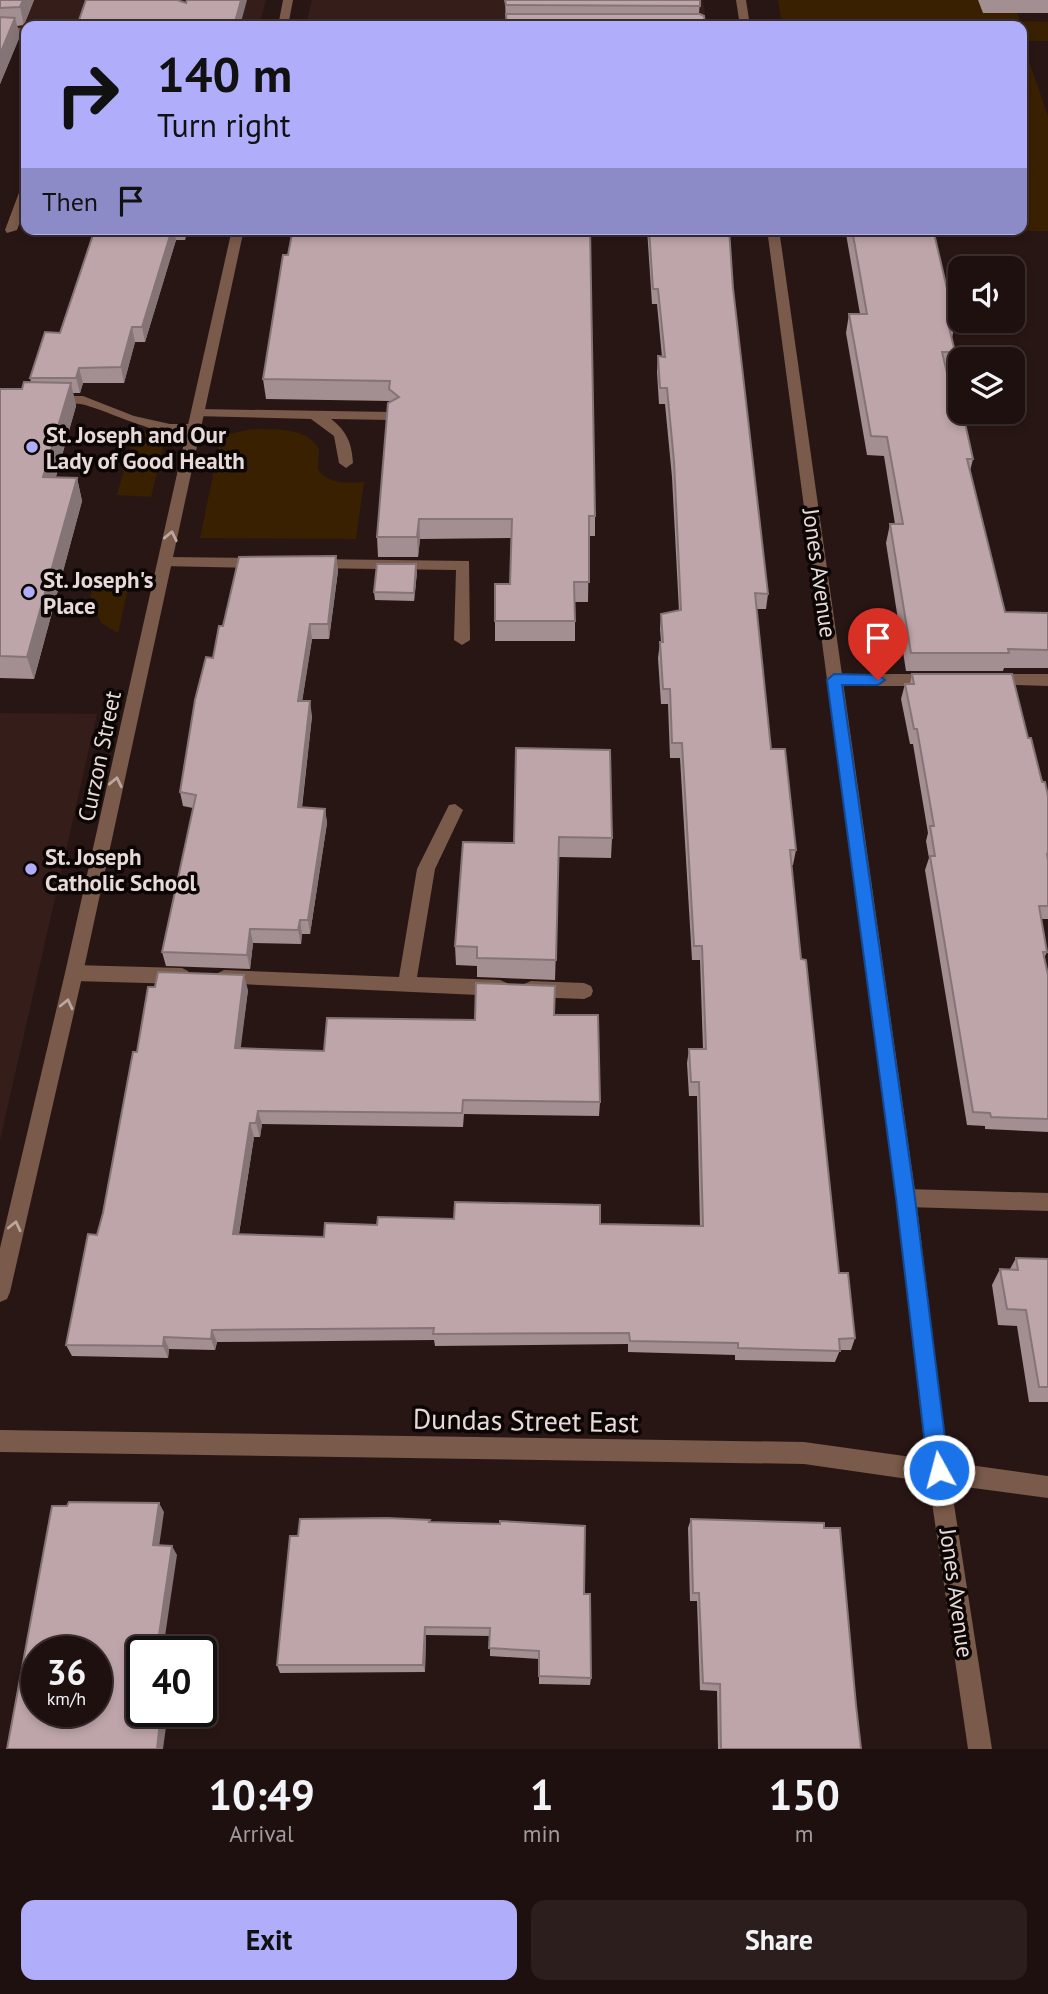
<!DOCTYPE html>
<style>
:root{--surface:#1e100f;--page:#2b1e1d;--text:#f1f3f6;--muted:#a19d9e;--line:#3c302f;--accent:#b0aefa}
body{margin:0;font-family:"PT Sans",sans-serif;background:var(--page);color:var(--text);height:100vh;display:flex;flex-direction:column;font-size:26px;white-space:nowrap}
*{box-sizing:border-box;margin:0}
p{font-size:23px;color:var(--muted)}
.icon{flex:none;width:38px;height:38px;fill:none;stroke:currentColor;stroke-width:2;stroke-linecap:round;stroke-linejoin:round}
.map{position:relative;height:1749px;overflow:hidden}
.drawer{display:flex;flex-direction:column;background:var(--surface);flex:1}
.drawer>*{flex:none}
.banner{position:absolute;left:21px;top:21px;width:1006px;height:214px;border-radius:14px;box-shadow:0 4px 10px #0003,0 0 0 2px var(--line);background:#b0aefa;color:#111;overflow:hidden}
.buttons{position:absolute;left:948px;top:256px;display:grid;gap:14px}
.buttons a{display:grid;place-items:center;width:77px;height:77px;border-radius:14px;background:var(--surface);box-shadow:0 4px 10px #0003,0 0 0 2px var(--line);font-size:35px}
.speed{position:absolute;left:21px;top:1636px;display:flex;gap:14px;font-size:35px;font-weight:700;text-align:center}
.speed>*{display:grid;place-content:center;width:91px;height:91px;border-radius:50%;background:var(--surface);box-shadow:0 4px 10px #0003,0 0 0 2px var(--line);line-height:1}
.speed small{font-size:18px;font-weight:400}
.speed .limit{border:4px solid #111;border-radius:10px;background:#fff;color:#111}
.pin{position:absolute;display:grid;place-items:center;width:60px;height:60px;color:#fff;margin:-72px -30px;border-radius:50% 50% 50% 0;rotate:-45deg;box-shadow:0 0 7px #0007}
.pin .icon{rotate:45deg}
.me{position:absolute;width:77px;margin:-38px;rotate:353deg;stroke-linejoin:round;filter:drop-shadow(0 0 5px #0008)}
.turn{display:flex;align-items:center;gap:24px;height:147px;padding:0 21px;font-size:32px}
.turn .icon{width:91px;height:91px;stroke-width:2.5}
.turn b{display:block;font-size:49px;line-height:60px}
.then{display:flex;align-items:center;height:66px;padding:0 21px;background:#0003;gap:14px;font-size:26px}
.eta{display:flex;justify-content:space-evenly;align-items:center;height:119px;text-align:center}
.eta b{font-size:42px;font-weight:600;line-height:49px}
.action{display:flex;gap:14px;margin-top:auto;padding:14px 21px}
.action a{flex:1;height:80px;border-radius:14px;background:var(--accent);color:#111;font-size:28px;font-weight:600;line-height:80px;text-align:center}
.action a+a{background:var(--page);color:var(--text)}
.map>svg:first-child{display:block}
.built{fill:#351d1a}
.green{fill:#392000}
.lines{fill:none;stroke-linecap:round;stroke-linejoin:round}
.service{fill:#7a5a4a;fill-rule:evenodd}
.minor{fill:#7a5a4a;fill-rule:evenodd}
.tertiary{fill:#7a5a4a;fill-rule:evenodd}
.wall{fill:#a38e91}
.shaded-wall{fill:#857476}
.building{fill:#bea5a9;stroke:#857476;stroke-width:2;fill-rule:evenodd}
.oneway{stroke:#bba79f}
.route{fill:#1a73e8;stroke:#114b97;stroke-width:2}
.poi-dot{fill:#b0aefa;stroke:#0b0504;stroke-width:2.5}
.labels{text-anchor:middle;dominant-baseline:central;stroke-width:7;stroke-linejoin:round;paint-order:stroke}
.poi-label{font-size:23px;font-weight:bold;fill:#e7dad8;stroke:#0b0504;text-anchor:start}
.street-label{font-size:23px;fill:#e7dad8;stroke:#0b0504}
.near-street-label{font-size:28px;fill:#e7dad8;stroke:#0b0504}
</style>
<div class="map">
<svg width="1048" height="1749" viewBox="0 0 1048 1749">
<rect width="100%" height="100%" fill="#281614"/>
<g class="built">
<polygon points="0,0 266,0 259,26 26,26 26,32 0,31"/>
<polygon points="312,0 703,0 706,23 307,20"/>
<polygon points="0,713 97,714 0,1140"/>
</g>
<g class="green">
<polygon points="778,0 1013,0 1020,21 1048,22 1048,41 1022,41 1048,116 1048,231 815,231 1022,229 1022,26 782,26"/>
<path d="M251,429c23,1 55,-3 68,20l-1,21c13,15 28,13 46,12l-8,57 -156,-1 21,-102z"/>
<polygon points="143,432 166,435 151,497 117,495 133,437"/>
<polygon points="132,571 118,633 101,623 90,596 98,581"/>
</g>
<g class="lines">
<g class="service">
<polygon points="284,20 528,21 533,24 532,26 280,25 280,21"/>
<polygon points="682,21 745,23 750,26 678,26 678,22"/>
<polygon points="0,27 26,28 26,34 0,33"/>
<polygon points="26,186 26,205 17,230 7,233 5,230 20,190"/>
<path d="M52,396h31l51,20 36,8h24l7,4c-23,21 -95,-20 -121,-24 -11,-2 -22,1 -33,-1v-6z"/>
<path d="M198,409l193,3 7,4 -7,4 -60,-1c16,12 21,25 22,44l-7,5 -7,-5 -5,-27 -23,-17 -118,-3 -2,-3z"/>
<polygon points="166,557 260,558 267,563 260,568 161,566 159,562"/>
<polygon points="313,559 469,561 470,640 462,645 454,640 456,570 308,568 306,564 308,560"/>
<polygon points="834,674 933,674 941,680 933,686 834,686 826,680"/>
<polygon points="992,674 1048,674 1048,686 986,684 984,680"/>
<polygon points="455,804 463,810 435,869 417,977 500,980 507,983 509,988 507,993 500,996 218,983 215,978 218,973 224,970 399,977 417,869 449,805"/>
<polygon points="74,965 182,968 188,971 191,976 188,981 182,984 74,981 68,978 65,973 68,968"/>
<polygon points="531,981 584,983 591,986 593,991 591,996 584,999 531,997 524,994 522,989 524,984"/>
</g>
<g class="minor">
<polygon points="283,0 293,0 288,26 278,26"/>
<polygon points="232,229 244,229 83,973 10,1292 7,1299 0,1302 0,1248 65,973"/>
<polygon points="906,1189 1048,1193 1048,1211 906,1207 899,1204 896,1198 899,1192"/>
</g>
<g class="tertiary">
<polygon points="736,0 746,0 750,26 740,26"/>
<polygon points="767,229 779,229 916,1198 948,1462 1048,1476 1048,1498 951,1485 992,1749 968,1749 929,1482 804,1464 0,1452 0,1430 804,1442 926,1459 896,1198"/>
</g>
</g>
<g class="wall">
<polygon points="0,0 34,0 24,25 17,26 20,36 0,84"/>
<polygon points="505,0 700,0 699,14 705,26 506,26"/>
<polygon points="978,0 1048,0 1048,13 983,13"/>
<polygon points="95,229 188,229 185,240 176,240 145,342 135,342 124,383 83,383 80,393 73,393 76,406 56,477 77,478 82,501 34,679 0,678 0,389 22,389 31,382 30,378 60,333"/>
<polygon points="647,229 729,229 733,288 768,594 766,609 756,609 771,749 796,850 793,865 791,865 801,959 839,1273 855,1338 851,1350 840,1350 835,1362 735,1360 735,1355 628,1352 628,1344 435,1346 434,1340 217,1342 215,1350 169,1349 168,1358 72,1356 66,1345 103,1213 137,1052 155,987 248,990 240,1048 324,1051 475,1020 554,1015 600,1102 599,1116 464,1114 463,1127 262,1124 260,1137 254,1137 239,1234 324,1237 377,1225 600,1224 700,1226 697,1096 689,1096 687,1063 689,1049 703,1049 700,960 692,960 680,758 670,758 668,704 661,704 658,658 660,642 661,642 660,629 661,614 679,611 672,477 665,404 659,404 657,372 658,356 662,357 657,304 652,304"/>
<polygon points="847,229 933,229 955,323 952,338 955,352 951,371 947,371 959,423 973,459 970,471 1005,612 1048,613 1048,668 1004,668 1003,671 906,671 886,543 890,524 895,524 884,456 867,455 846,333 849,314 860,314 846,234"/>
<polygon points="288,255 595,516 595,536 589,536 588,602 575,602 575,641 495,641 495,584 510,584 511,538 420,539 418,557 378,557 377,537 390,401 266,399 263,379"/>
<polygon points="336,556 338,571 329,639 312,639 302,701 312,716 302,808 325,809 327,823 310,934 302,934 301,944 253,943 250,969 166,966 162,952 193,808 183,806 180,792 213,658 223,626"/>
<polygon points="417,572 414,601 375,600 374,592"/>
<polygon points="912,674 1028,738 1048,796 1048,919 1041,919 1047,952 1044,958 1048,975 1048,1132 985,1129 985,1126 967,1125 925,870 929,858 926,841 928,833 913,744 910,744 901,699 905,684 910,684"/>
<polygon points="516,748 612,838 611,858 559,857 555,980 477,977 477,966 456,965 455,946 514,843"/>
<polygon points="1016,1258 1048,1259 1048,1402 1029,1402 1017,1326 998,1325 992,1285 1000,1269 1010,1269"/>
<polygon points="691,1519 856,1705 861,1749 718,1749 717,1691 700,1690 697,1601 690,1601 688,1528"/>
<polygon points="430,1522 584,1594 591,1678 590,1685 539,1684 539,1659 490,1656 490,1636 426,1635 425,1672 280,1673 277,1665 298,1536"/>
</g>
<g class="shaded-wall">
<polygon points="23,0 34,0 24,25 20,7"/>
<polygon points="241,0 247,0 240,26 234,26"/>
<polygon points="15,18 20,36 0,84 0,54"/>
<polygon points="172,229 174,229 176,240 145,342 142,327"/>
<polygon points="184,229 188,229 185,240"/>
<polygon points="132,327 135,342 124,383 121,367"/>
<polygon points="79,368 83,383 80,393 76,378"/>
<polygon points="71,383 76,406 49,500 43,477"/>
<polygon points="77,478 82,501 34,679 27,657"/>
<polygon points="419,519 420,539 418,557 417,537"/>
<polygon points="336,556 338,571 329,639 328,624"/>
<polygon points="416,564 417,572 414,601 414,593"/>
<polygon points="310,624 312,639 300,715 298,701"/>
<polygon points="310,701 312,716 300,822 298,807"/>
<polygon points="325,809 327,823 310,934 308,920"/>
<polygon points="300,920 302,934 301,944 298,930"/>
<polygon points="250,929 253,943 250,969 247,955"/>
<polygon points="244,975 248,990 239,1062 235,1048"/>
<polygon points="258,1111 262,1124 260,1137 256,1123"/>
<polygon points="250,1123 254,1137 237,1246 233,1234"/>
<polygon points="212,1330 217,1342 215,1350 211,1339"/>
<polygon points="164,1337 169,1349 168,1358 163,1346"/>
<polygon points="159,1503 164,1512 158,1554 153,1545"/>
<polygon points="172,1546 177,1555 164,1643 159,1635"/>
<polygon points="425,1627 426,1635 425,1672 423,1665"/>
<polygon points="171,1635 176,1643 175,1652 169,1652"/>
<polygon points="161,1712 168,1712 163,1749 157,1749"/>
</g>
<g class="building">
<polygon points="0,0 23,0 20,7 0,8"/>
<polygon points="86,0 177,0 186,3 187,0 241,0 234,26 77,26"/>
<polygon points="505,0 700,0 700,6 506,5"/>
<polygon points="506,14 700,14 704,16 705,26 507,26"/>
<polygon points="0,17 15,18 0,54"/>
<polygon points="95,229 172,229 142,327 132,327 121,367 79,368 76,378 30,378 45,332 60,333"/>
<polygon points="293,229 590,229 595,516 589,516 589,582 574,582 575,621 495,621 495,584 510,584 512,519 419,519 417,537 377,537 388,403 399,397 389,389 390,381 263,379 283,255 288,255"/>
<polygon points="649,229 729,229 733,288 768,594 755,593 771,749 785,749 796,850 790,850 801,959 806,960 839,1273 848,1273 855,1338 839,1339 840,1351 738,1348 738,1343 630,1341 629,1333 433,1334 434,1328 212,1330 211,1339 164,1337 163,1346 66,1345 88,1234 97,1235 103,1213 133,1052 137,1052 148,987 155,987 158,972 244,975 235,1048 324,1051 327,1018 475,1020 476,983 555,986 554,1015 598,1015 600,1102 463,1100 462,1113 258,1111 256,1123 250,1123 233,1234 324,1237 325,1223 377,1225 378,1217 454,1219 455,1202 600,1205 600,1224 703,1226 699,1082 691,1082 689,1049 706,1049 702,946 694,946 682,743 672,743 670,689 663,689 660,642 663,642 661,614 681,610 674,461 667,388 660,388 658,356 665,357 658,289 653,289"/>
<polygon points="852,229 933,229 955,323 948,323 955,352 942,352 959,423 965,423 973,459 967,459 1005,612 1048,613 1048,650 1008,649 1009,653 911,653 890,524 903,524 887,437 871,436 849,314 867,314"/>
<polygon points="24,382 71,383 43,477 77,478 27,657 0,656 0,389 22,389"/>
<polygon points="336,556 328,624 310,624 298,701 310,701 298,807 325,809 308,920 300,920 298,930 250,929 247,955 162,952 196,795 180,792 195,700 206,657 213,658 219,626 223,626 239,557"/>
<polygon points="377,564 416,564 414,593 374,592"/>
<polygon points="912,674 1012,674 1028,738 1031,738 1042,782 1045,782 1048,796 1048,854 1047,854 1048,860 1048,906 1039,906 1047,952 1043,952 1048,975 1048,1119 991,1117 990,1113 973,1112 930,856 935,856 930,826 934,826 917,729 914,729 905,684 914,684"/>
<polygon points="516,748 610,750 612,838 559,837 556,960 477,958 477,947 455,946 463,842 514,843"/>
<polygon points="1016,1258 1048,1259 1048,1387 1039,1387 1026,1310 1007,1309 1000,1269 1018,1270"/>
<path d="M69,1502l90,1 -6,42 19,1 -13,89h12l-2,17h-27v60h19l-4,37h-150l45,-243h15zM37,1652h59v60h-59z"/>
<polygon points="387,1518 430,1520 429,1522 500,1524 500,1521 585,1526 584,1594 590,1594 591,1678 539,1676 539,1651 489,1648 490,1628 425,1627 423,1665 277,1665 290,1536 298,1536 300,1519"/>
<polygon points="691,1519 824,1523 824,1528 840,1528 856,1705 861,1749 721,1749 720,1684 703,1683 699,1593 693,1593"/>
</g>
<defs><path id="oneway-chevron" d="M-2-3.5L2.5 0L-2 3.5" fill="none" stroke-width="1.6" stroke-linecap="round" stroke-linejoin="round" transform="scale(1.75)"/></defs>
<g class="oneway">
<use href="#oneway-chevron" transform="translate(171 536) rotate(-78)"/>
<use href="#oneway-chevron" transform="translate(116 782) rotate(-78)"/>
<use href="#oneway-chevron" transform="translate(67 1004) rotate(-77)"/>
<use href="#oneway-chevron" transform="translate(15 1226) rotate(-77)"/>
</g>
<polygon class="route" points="834,674 878,675 885,680 878,685 842,685 915,1198 949,1470 946,1477 939,1480 931,1477 928,1470 896,1198 827,680"/>
<g class="poi-dot">
<circle cx="32" cy="447" r="7"/>
<circle cx="29" cy="592" r="7"/>
<circle cx="31" cy="869" r="7"/>
</g>
<g class="labels">
<g class="poi-label">
<text x="46" y="434">St. Joseph and Our<tspan x="46" dy="26">Lady of Good Health</tspan></text>
<text x="43" y="579">St. Joseph's<tspan x="43" dy="26">Place</tspan></text>
<text x="45" y="856">St. Joseph<tspan x="45" dy="26">Catholic School</tspan></text>
</g>
<g class="street-label">
<text transform="translate(820 573) rotate(82)">Jones Avenue</text>
<text transform="translate(99 756) rotate(-78)">Curzon Street</text>
<text transform="translate(957 1593) rotate(82)">Jones Avenue</text>
</g>
<g class="near-street-label">
<text transform="translate(526 1420) rotate(1)">Dundas Street East</text>
</g>
</g>
</svg>
<div class="buttons">
<a><svg class="icon" aria-label="sound" viewBox="0 0 24 24"><path d="M4 9h4l5-4v14l-5-4H4zM17 9q2 3 0 6"/></svg></a>
<a><svg class="icon" aria-label="layers" viewBox="0 0 24 24"><path d="M12 4l9 5-9 5-9-5zM3 14l9 5 9-5"/></svg></a>
</div>
<div class="speed"><div>36<small>km/h</small></div><div class="limit">40</div></div>
<div class="pin" style="left:878px;top:680px;background:#d93025"><svg class="icon" aria-label="arrive" viewBox="0 0 24 24"><path d="M6 21V4h12l-3 4 3 4H6"/></svg></div>
<svg class="me" style="left:939px;top:1470px" viewBox="-20 -20 40 40"><circle r="17" fill="#1a73e8" stroke="#fff" stroke-width="3"/><path d="M0-11L8 9 0 5-8 9z" fill="#fff"/></svg>
<div class="banner">
<div class="turn"><svg class="icon" aria-label="right" viewBox="0 0 24 24"><path d="M7 20v-9h11M14 6l5 5-5 5"/></svg><div><b>140 m</b>Turn right</div></div>
<div class="then">Then<svg class="icon" aria-label="arrive" viewBox="0 0 24 24"><path d="M6 21V4h12l-3 4 3 4H6"/></svg></div>
</div>
</div>
<section class="drawer">
<div class="eta">
<div><b>10:49</b><p>Arrival</p></div>
<div><b>1</b><p>min</p></div>
<div><b>150</b><p>m</p></div>
</div>
<div class="action"><a>Exit</a><a>Share</a></div>
</section>
